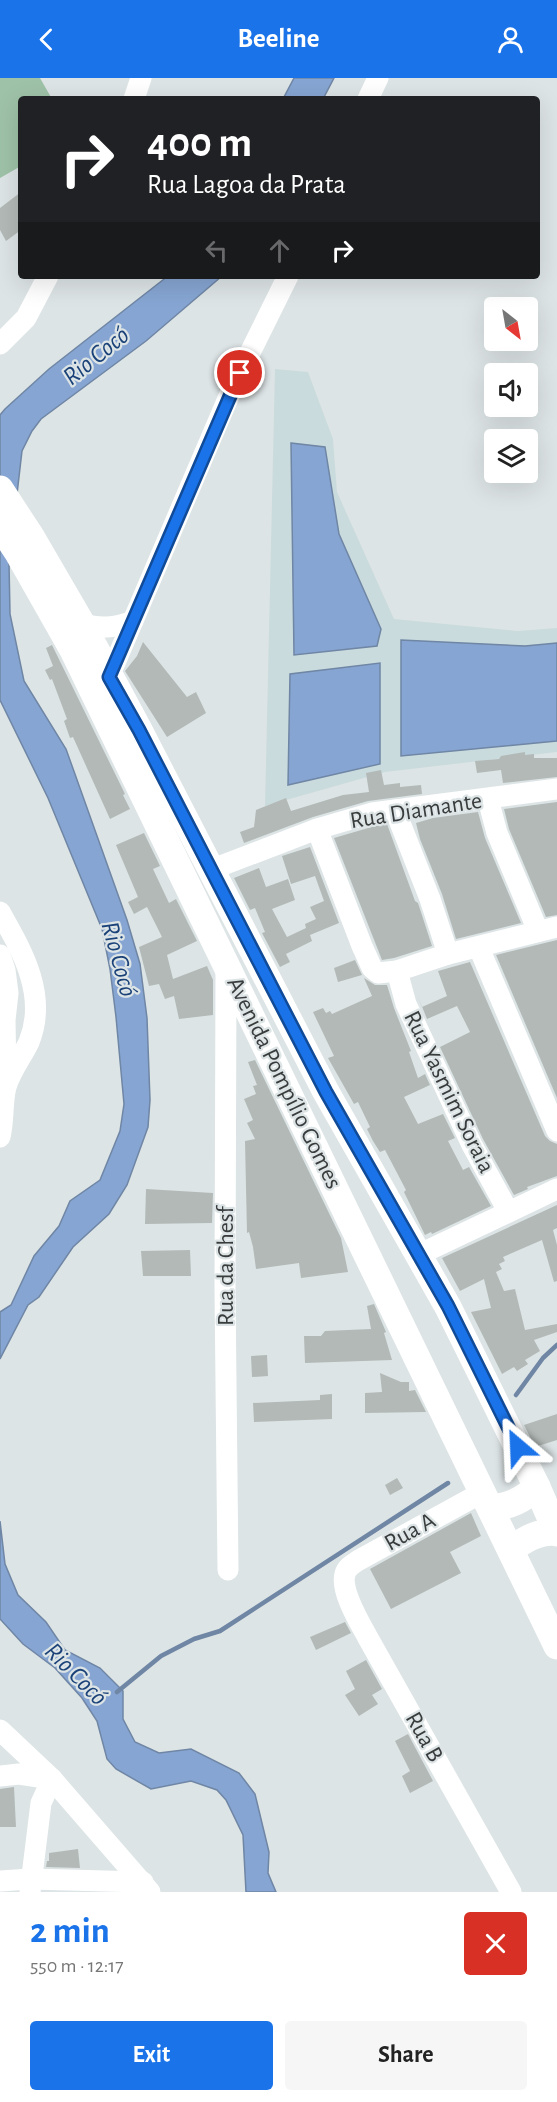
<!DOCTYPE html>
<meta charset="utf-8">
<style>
:root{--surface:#fff;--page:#f6f6f6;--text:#222;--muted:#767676;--accent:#1a73e8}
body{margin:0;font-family:"Alegreya Sans",sans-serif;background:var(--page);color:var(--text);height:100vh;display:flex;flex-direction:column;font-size:22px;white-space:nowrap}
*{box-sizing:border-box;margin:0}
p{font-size:20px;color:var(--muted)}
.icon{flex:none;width:33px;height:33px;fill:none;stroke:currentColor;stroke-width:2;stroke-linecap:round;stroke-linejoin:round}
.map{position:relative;height:1814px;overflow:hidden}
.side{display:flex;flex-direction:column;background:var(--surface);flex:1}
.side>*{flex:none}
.guide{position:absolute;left:18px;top:18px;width:522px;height:183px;border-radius:6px;box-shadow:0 6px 24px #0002;background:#202124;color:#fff;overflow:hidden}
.needle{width:39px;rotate:149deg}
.tools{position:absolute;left:484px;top:219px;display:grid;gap:12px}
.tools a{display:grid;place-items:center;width:54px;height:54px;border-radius:6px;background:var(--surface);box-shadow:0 6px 24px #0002;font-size:30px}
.pin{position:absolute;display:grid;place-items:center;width:51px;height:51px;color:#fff;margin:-26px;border:3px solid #fff;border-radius:50%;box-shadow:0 2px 6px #0007}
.me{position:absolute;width:66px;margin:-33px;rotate:334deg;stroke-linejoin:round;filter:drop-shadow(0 0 4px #0008)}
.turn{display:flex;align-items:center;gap:21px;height:126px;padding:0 30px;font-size:27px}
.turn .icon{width:78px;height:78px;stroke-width:2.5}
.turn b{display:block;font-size:42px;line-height:51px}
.lanes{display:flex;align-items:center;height:57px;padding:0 30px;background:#0003;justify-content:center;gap:30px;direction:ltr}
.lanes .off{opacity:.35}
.round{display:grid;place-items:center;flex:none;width:63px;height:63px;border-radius:6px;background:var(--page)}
.summary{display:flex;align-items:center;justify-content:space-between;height:102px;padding:0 30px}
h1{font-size:36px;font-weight:700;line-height:45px;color:var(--accent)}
.cta{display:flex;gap:12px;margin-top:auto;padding:12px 30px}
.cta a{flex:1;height:69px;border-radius:6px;background:var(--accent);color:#fff;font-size:24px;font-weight:700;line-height:69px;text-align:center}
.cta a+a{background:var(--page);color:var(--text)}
header{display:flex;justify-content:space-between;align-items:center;height:78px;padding:0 30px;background:var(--accent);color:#fff;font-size:27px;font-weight:700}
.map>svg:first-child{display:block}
.built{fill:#cadbdd}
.green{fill:#9ec2a7}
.water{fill:#86a5d2;stroke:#6f86a5;stroke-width:1.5}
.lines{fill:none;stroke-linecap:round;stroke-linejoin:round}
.stream{stroke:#6f86a5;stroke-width:4.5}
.building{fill:#b2b9b7}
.minor{stroke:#fff;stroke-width:21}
.major{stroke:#fff;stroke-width:27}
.route-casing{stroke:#114b97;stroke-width:15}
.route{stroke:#1a73e8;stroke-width:10}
.labels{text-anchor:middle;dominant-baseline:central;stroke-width:4.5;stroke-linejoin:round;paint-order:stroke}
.street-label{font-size:24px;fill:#393c3c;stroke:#dde4e5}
.water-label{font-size:26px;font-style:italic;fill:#1a4279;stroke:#dde4e5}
</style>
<header><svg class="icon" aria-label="back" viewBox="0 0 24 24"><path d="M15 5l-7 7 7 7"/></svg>Beeline<svg class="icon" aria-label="person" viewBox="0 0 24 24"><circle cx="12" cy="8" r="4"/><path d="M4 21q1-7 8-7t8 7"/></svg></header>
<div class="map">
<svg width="557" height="1814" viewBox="0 0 557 1814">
<rect width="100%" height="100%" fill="#dde4e5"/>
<polygon class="built" points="275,291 308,294 333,361 337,414 394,541 518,553 557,550 557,674 385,694 265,728"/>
<polygon class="green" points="0,0 40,0 52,21 21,21 21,88 0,100"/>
<g class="water">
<polygon points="294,0 334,0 323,21 283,21"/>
<polygon points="168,198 222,198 146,263 41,341 32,353 22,373 9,485 10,536 24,603 66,671 127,842 140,886 147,940 150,1022 148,1049 127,1107 109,1136 73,1169 39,1219 28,1227 0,1281 0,1234 11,1227 34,1178 59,1148 70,1123 100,1102 120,1053 124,1026 116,939 110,891 102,851 48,720 0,622 0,337 5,331 49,291"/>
<polygon points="291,365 325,369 339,456 381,551 377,568 294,577"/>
<polygon points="401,562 525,568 557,565 557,663 401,678"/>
<polygon points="380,585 380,686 288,707 290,596"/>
<polygon points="0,1443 5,1486 18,1517 46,1544 65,1572 100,1590 123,1613 123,1641 135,1664 159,1675 191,1671 239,1695 255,1716 269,1774 268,1795 276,1814 246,1814 243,1757 226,1722 217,1712 191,1703 151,1711 116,1691 107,1681 97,1643 82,1620 55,1590 23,1566 0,1541"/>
</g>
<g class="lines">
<g class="stream">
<polyline points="516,1317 543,1280 557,1267"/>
<polyline points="117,1614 161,1578 194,1561 220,1553 448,1405"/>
</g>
</g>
<g class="building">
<polygon points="21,114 21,152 6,163 0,152 0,130"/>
<polygon points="143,564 187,619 196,614 206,635 167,659 125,593 137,578"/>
<polygon points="52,567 125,716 123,717 130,731 110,741 73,659 70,660 64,643 67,641 52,601 50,602 45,592 53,588 46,570"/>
<polygon points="525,674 525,677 534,676 534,680 557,680 557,699 503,705 501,692 477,695 475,683 499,681 501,678"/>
<polygon points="381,692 384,707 400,705 400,709 421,707 422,716 368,723 313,739 244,765 240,754 254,749 256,732 286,720 291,733 343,717 369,714 366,695"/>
<polygon points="557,724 557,837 546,839 509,751 504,731"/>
<polygon points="478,734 485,760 521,845 456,861 442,816 420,761 416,745 433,740"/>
<polygon points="387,746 415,823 418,825 432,868 394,880 382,882 334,760 375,748"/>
<polygon points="144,755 160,788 153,791 169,825 176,821 197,863 167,877 173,901 207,888 213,902 213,937 179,941 174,918 165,921 159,906 149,908 139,869 162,859 147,829 134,836 128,824 138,819 116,767"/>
<polygon points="310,769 339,845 310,857 312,863 286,876 290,884 280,889 262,855 265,854 255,830 250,832 234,800 259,790 266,809 288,801 295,822 272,831 287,859 306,850 305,846 316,841 310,829 324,823 315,798 291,806 282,778"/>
<polygon points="557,862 557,1020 496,877"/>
<polygon points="355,882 362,897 338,904 334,890"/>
<polygon points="470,884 545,1058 550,1063 557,1066 557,1098 527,1109 528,1111 514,1117 483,1061 440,969 470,954 457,928 427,941 417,916 422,929 447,918 438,893"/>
<polygon points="364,900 375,907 387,907 394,930 411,973 409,974 418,1000 425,996 430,1007 404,1019 418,1046 443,1036 455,1060 448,1063 463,1092 469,1089 491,1128 432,1156 431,1154 425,1157 404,1114 406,1112 385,1072 380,1074 373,1063 367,1051 370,1049 358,1024 354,1026 328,980 334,978 313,934 323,930 326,935 330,933 332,936 372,918"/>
<polygon points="255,982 341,1160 348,1194 301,1200 299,1185 256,1191 253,1169 249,1154 247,1155 245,1063 255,1061 247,1045 253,1042 244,1021 256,1016 253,1008 257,1007 248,984"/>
<polygon points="146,1111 213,1115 212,1145 145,1146"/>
<polygon points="557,1127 557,1150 553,1152 557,1167 557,1203 554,1204 542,1162 503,1179 505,1183 499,1186 502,1191 496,1194 504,1213 515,1211 525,1252 557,1246 557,1254 534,1262 540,1273 525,1282 528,1286 517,1293 514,1289 502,1296 471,1234 491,1230 484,1201 460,1213 442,1180"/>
<polygon points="190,1172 191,1198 143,1198 141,1173"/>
<polygon points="374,1226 386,1254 384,1255 392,1282 305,1285 304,1258 321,1258 325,1253 371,1251 367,1228"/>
<polygon points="267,1277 268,1298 252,1299 251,1278"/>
<polygon points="380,1295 401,1304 409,1304 409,1313 415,1312 426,1334 365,1335 365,1315 382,1314"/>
<polygon points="332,1316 332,1341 254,1344 253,1325 320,1322 320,1317"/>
<polygon points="557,1336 557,1362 535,1369 524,1347"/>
<polygon points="397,1400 403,1410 390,1417 385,1407"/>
<polygon points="471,1435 481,1458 450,1474 461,1495 391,1531 370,1491"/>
<polygon points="345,1544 351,1555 316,1572 310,1559"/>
<polygon points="366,1582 382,1611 372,1617 378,1626 359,1638 345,1617 355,1611 346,1593"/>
<polygon points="408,1656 433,1703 410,1715 402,1698 410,1693 395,1663"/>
<polygon points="14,1709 16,1749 0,1749 0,1711"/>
<polygon points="78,1771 80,1790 46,1789 47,1783 49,1783 49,1775"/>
</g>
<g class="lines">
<g class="minor">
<polyline points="134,21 141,0"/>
<polyline points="368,21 378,0"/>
<polyline points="0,266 26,240 48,198"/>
<path d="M82,546c19,5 32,4 51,-3"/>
<polyline points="109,599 232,311 288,198"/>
<polyline points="488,721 497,755 538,853"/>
<polyline points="395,732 430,821 448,876"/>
<polyline points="317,751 362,868 372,890 378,895 397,893 448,876 557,849"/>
<polyline points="210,792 317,751 372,735 557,711"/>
<path d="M0,834c22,39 48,83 29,130 -7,15 -18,28 -23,45 -4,16 -2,34 -6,50"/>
<polyline points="479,870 557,1053"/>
<polyline points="0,877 5,892 8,915 5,942 6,1001"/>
<polyline points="226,891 225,1212 228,1492"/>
<polyline points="397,893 406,926 472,1067 508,1133"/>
<polyline points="418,1177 557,1111"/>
<path d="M483,1414l-124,68c-6,4 -12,7 -14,14 -5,17 15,49 23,64l143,254"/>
<polyline points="0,1652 52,1701 150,1814"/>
<polyline points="0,1698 19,1696 52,1701"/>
<polyline points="0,1803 30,1801 143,1804"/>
<polyline points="30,1814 41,1725 52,1701"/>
</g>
<g class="major">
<polyline points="0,411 32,460 82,546 139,652 326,1014 448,1229 537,1409 557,1455"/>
<polyline points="0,448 18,475 73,572 557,1568"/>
<path d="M491,1430c19,-2 32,-8 46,-21"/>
<path d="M511,1472c15,-12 27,-18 45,-18"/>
</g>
</g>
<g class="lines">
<g class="route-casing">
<polyline id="route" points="240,295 109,599 139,652 326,1014 448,1228 518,1369"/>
</g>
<use href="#route" class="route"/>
</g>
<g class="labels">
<g class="street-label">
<text transform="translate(416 733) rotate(-9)">Rua Diamante</text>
<text transform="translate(284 1005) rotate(64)">Avenida Pompílio Gomes</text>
<text transform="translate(449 1014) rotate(64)">Rua Yasmim Soraia</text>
<text transform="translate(226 1188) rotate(-90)">Rua da Chesf</text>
<text transform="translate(410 1454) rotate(-29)">Rua A</text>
<text transform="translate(424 1659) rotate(61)">Rua B</text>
</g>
<g class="water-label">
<text transform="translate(96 278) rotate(-39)">Rio Cocó</text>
<text transform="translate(119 881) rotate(75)">Rio Cocó</text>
<text transform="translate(76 1596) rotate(45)">Rio Cocó</text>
</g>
</g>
</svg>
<div class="tools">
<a><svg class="needle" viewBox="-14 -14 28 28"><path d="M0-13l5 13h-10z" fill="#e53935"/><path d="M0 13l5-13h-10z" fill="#767676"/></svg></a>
<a><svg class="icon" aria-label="sound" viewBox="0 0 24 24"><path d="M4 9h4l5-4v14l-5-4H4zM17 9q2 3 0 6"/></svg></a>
<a><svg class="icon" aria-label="layers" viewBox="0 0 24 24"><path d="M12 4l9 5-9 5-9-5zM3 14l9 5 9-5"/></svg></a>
</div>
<div class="pin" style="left:240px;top:295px;background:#d93025"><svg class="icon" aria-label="arrive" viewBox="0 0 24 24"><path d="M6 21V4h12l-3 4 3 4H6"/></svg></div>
<svg class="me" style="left:518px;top:1369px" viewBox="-20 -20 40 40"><path d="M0-17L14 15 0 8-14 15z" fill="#1a73e8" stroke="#fff" stroke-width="4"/></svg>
<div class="guide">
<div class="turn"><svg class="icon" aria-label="right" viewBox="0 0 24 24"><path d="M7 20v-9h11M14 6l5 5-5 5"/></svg><div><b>400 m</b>Rua Lagoa da Prata</div></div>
<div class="lanes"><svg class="icon off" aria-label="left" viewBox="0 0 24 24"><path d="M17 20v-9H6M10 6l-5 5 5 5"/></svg><svg class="icon off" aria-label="ahead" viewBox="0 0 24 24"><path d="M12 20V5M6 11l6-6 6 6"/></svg><svg class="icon" aria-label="right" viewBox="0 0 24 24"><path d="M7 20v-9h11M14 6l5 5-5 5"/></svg></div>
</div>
</div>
<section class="side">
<div class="summary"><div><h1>2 min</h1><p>550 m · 12:17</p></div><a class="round" style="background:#d93025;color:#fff"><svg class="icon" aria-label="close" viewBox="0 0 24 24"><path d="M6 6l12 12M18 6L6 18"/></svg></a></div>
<div class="cta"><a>Exit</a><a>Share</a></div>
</section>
